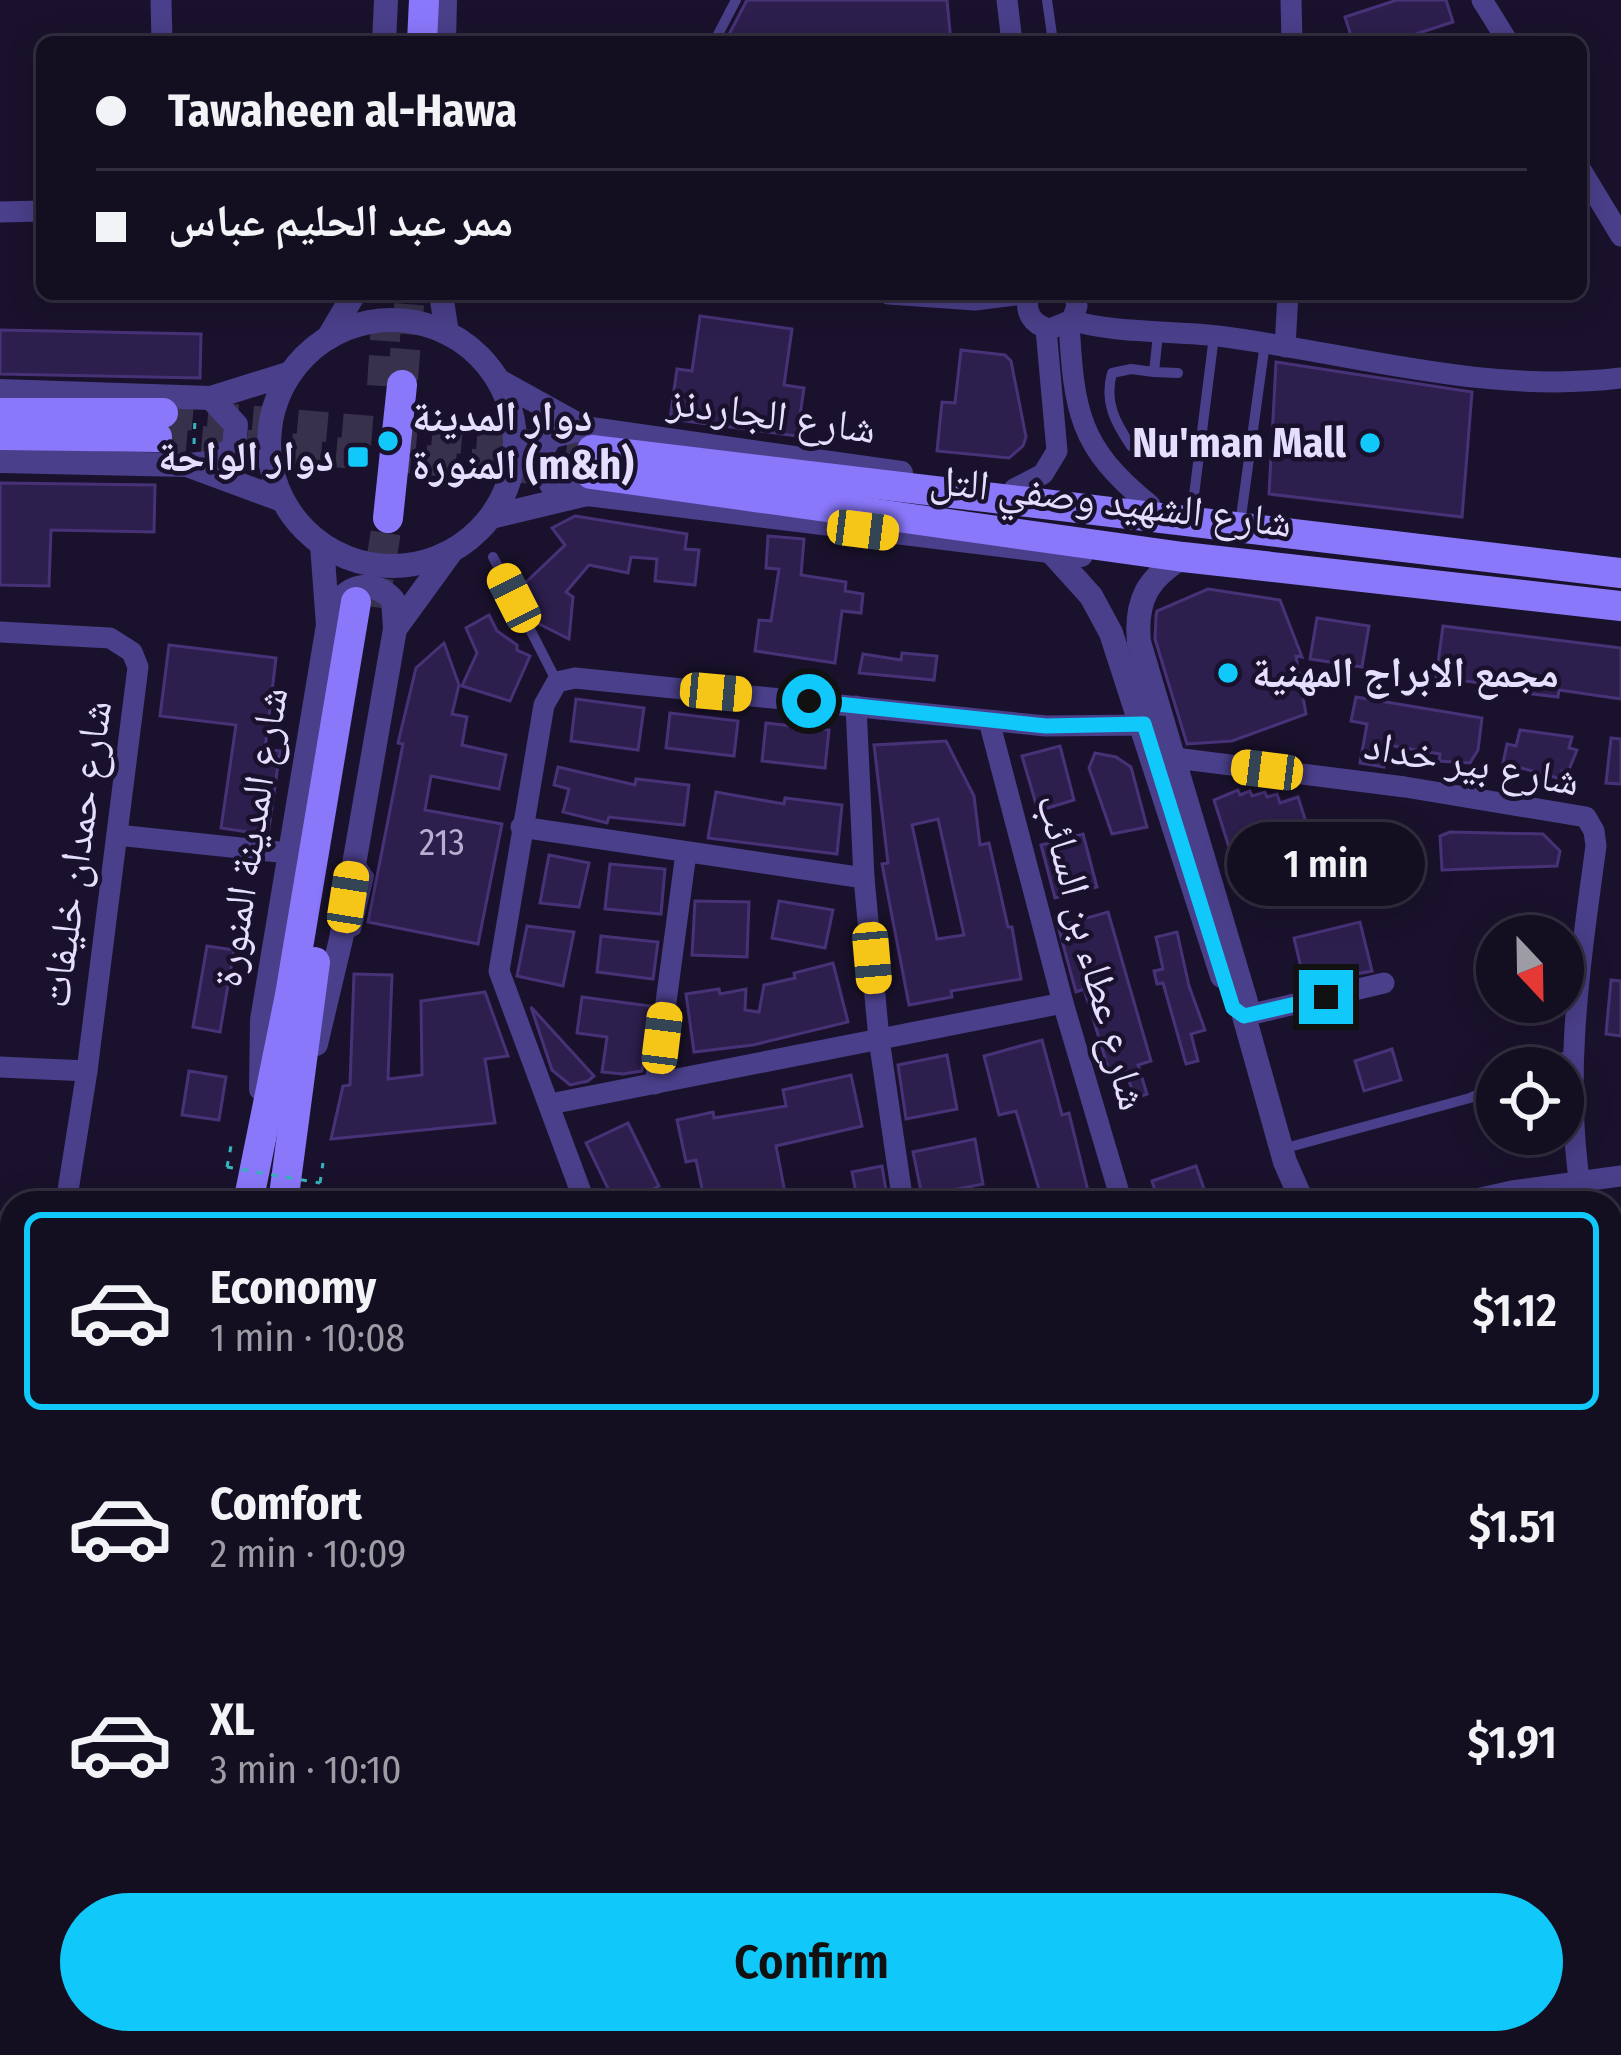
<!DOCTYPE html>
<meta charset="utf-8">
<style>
:root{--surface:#140e21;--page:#211c2e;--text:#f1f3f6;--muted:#9d9ca5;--line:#332e3f;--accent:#10c8f9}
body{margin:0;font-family:"Fira Sans Condensed","Noto Naskh Arabic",sans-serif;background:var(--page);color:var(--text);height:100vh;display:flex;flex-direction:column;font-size:45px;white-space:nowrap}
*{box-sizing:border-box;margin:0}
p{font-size:39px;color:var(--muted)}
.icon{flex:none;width:66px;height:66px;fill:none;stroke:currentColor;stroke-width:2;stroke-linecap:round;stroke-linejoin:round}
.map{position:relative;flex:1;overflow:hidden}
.details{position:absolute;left:0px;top:1191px;width:1623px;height:864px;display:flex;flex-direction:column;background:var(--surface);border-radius:36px 36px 0 0;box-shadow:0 6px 30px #0003,0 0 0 3px var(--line)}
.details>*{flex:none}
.top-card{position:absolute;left:36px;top:36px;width:1551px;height:264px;border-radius:18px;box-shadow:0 6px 30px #0003,0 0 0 3px var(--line);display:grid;align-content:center;height:264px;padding:0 60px;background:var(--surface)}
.needle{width:78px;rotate:158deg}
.controls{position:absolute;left:1476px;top:915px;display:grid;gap:24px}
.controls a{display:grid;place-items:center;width:108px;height:108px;border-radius:50%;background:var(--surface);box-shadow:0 6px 30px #0003,0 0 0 3px var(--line);font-size:60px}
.end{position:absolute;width:54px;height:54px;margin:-27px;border:15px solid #10c8f9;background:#111;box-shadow:0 0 0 6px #111}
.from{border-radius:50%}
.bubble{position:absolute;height:84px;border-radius:42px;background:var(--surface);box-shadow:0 6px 30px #0003,0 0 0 3px var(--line);font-size:39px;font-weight:600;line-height:84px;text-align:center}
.car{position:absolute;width:36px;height:72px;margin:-36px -18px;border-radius:15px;box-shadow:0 0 9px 3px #0007;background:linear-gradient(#f5c518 24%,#345 0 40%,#f5c518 0 76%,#345 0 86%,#f5c518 0)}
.top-card b{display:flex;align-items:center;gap:42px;height:114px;font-size:45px}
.top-card b+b{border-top:3px solid var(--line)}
.top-card i{width:30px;height:30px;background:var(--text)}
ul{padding:21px 0 0;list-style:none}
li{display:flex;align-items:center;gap:36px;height:198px;margin:0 24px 18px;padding:0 36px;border:6px solid transparent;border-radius:18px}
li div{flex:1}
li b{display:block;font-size:45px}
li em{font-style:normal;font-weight:600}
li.current{border-color:var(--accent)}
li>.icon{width:108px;height:108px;stroke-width:1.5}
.primary-button{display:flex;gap:24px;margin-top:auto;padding:24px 60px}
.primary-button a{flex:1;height:138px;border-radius:72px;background:var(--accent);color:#111;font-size:48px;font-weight:600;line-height:138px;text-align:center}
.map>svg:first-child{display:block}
.building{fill:#2d1f4d;stroke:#473278;stroke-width:3;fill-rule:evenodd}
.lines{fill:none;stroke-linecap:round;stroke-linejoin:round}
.secondary-tunnel{stroke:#38314c;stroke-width:30;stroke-dasharray:30 15;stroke-linecap:butt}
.path{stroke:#35b5bc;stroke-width:3;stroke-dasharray:6 9;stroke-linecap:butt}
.service{stroke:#4a3f8a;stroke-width:10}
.minor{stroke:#4a3f8a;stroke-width:21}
.tertiary{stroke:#4a3f8a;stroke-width:24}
.secondary{stroke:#8a78fb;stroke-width:30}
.path-bridge{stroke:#35b5bc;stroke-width:3;stroke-dasharray:6 9;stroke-linecap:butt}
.route{stroke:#10c8f9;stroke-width:15}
.poi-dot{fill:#10c8f9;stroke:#1a122c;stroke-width:4.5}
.labels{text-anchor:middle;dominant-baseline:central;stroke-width:9;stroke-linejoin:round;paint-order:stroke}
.number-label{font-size:36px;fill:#b7aed2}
.street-label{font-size:42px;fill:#e5defe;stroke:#1a122c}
.poi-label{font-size:42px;font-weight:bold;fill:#e5defe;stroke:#1a122c;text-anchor:start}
</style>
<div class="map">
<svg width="1621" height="2055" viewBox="0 0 1621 2055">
<rect width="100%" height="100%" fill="#1a122c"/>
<g class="building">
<polygon points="747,0 947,0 951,42 725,42"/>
<polygon points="1397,0 1446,0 1453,22 1391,42 1353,42 1345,17"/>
<polygon points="700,316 792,329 784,385 804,388 797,436 670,419 677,369 692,371"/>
<polygon points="0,330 201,334 200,378 0,374"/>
<polygon points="961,350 1005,355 1011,361 1026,437 1023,446 1009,458 937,451 942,402 955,403"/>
<polygon points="1276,362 1472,392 1462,517 1269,494"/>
<polygon points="0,483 155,485 154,532 51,530 49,586 0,585"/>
<polygon points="575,516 687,534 685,549 699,550 695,585 655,581 657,559 631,557 628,573 589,565 566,592 573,597 569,639 539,624 521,587 565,545 552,528"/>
<polygon points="768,536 804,539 801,575 846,582 845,591 863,594 861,613 842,611 835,663 755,651 759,620 771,621 779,569 766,568"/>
<polygon points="1208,589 1280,600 1302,657 1296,656 1306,714 1232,741 1187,744 1155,639 1156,616 1157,611"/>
<polygon points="489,615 497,631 517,645 517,650 530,656 510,701 462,686 477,653 466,628"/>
<polygon points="1317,618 1369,626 1362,667 1310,659"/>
<polygon points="1443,626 1621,648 1621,699 1559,690 1558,697 1523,693 1524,689 1436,677"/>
<polygon points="444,643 459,685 452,714 467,717 462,745 506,755 499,789 431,776 425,810 502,824 478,944 368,922 403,744 398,743 416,668"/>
<polygon points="169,645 276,658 265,749 280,751 268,835 221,828 236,725 160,716"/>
<polygon points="902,653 937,656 934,680 859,673 863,654 901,660"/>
<polygon points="1356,697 1482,718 1478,750 1470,763 1439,761 1440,754 1388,745 1384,767 1360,763 1367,724 1351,721"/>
<polygon points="576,699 644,708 638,750 571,741"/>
<polygon points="670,713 738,721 734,756 666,748"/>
<polygon points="766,723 829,730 825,768 762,761"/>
<polygon points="1520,730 1572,737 1569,748 1577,750 1568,772 1562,771 1561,779 1503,763 1507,744 1516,746"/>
<polygon points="1611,738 1621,739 1621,784 1606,783"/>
<path d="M946,741L974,796L980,845L989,843L1008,927H1012L1021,979L951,991L952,997L909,1005L882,864L888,863L874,745ZM938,819L964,935L937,939L912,825Z"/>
<polygon points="1060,746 1074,800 1038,811 1022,756"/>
<polygon points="1095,753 1116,757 1131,767 1147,827 1112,834 1089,768"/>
<polygon points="558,767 635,785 636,779 689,785 684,825 609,817 607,823 563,812 569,789 554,785"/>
<polygon points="1238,790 1240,795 1250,791 1252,796 1265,792 1267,797 1277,794 1280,803 1298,797 1313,844 1236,869 1214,800"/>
<polygon points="716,792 784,804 785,798 842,805 837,854 708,838"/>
<polygon points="1450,832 1543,834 1560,851 1557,866 1442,870 1440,836"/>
<polygon points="1083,834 1097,887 1055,898 1041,845"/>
<polygon points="549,855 589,863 579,907 540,903"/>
<polygon points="610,864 665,869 661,914 605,909"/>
<polygon points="695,901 749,902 747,957 692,955"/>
<polygon points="779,901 833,910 825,948 772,938"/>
<polygon points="1108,912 1151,1061 1138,1065 1147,1094 1135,1098 1124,1067 1109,1071 1084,989 1076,992 1058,926"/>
<polygon points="1360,922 1372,971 1305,984 1294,938"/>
<polygon points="527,926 574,932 563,986 517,976"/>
<polygon points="1177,932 1189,986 1205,1030 1191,1034 1198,1061 1186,1064 1163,983 1157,984 1154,971 1163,969 1156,937"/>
<polygon points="601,936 658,942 653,979 597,972"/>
<polygon points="207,946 234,950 220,1032 193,1027"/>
<polygon points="833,963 848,1022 753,1045 694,1052 686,994 719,989 720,994 746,989 745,1010 759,1012 764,985 795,978 794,973"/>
<polygon points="354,974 392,975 388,1079 422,1075 421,1001 485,992 508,1056 485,1059 495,1123 331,1139 343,1086 350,1085"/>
<polygon points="1611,980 1621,981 1621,1036 1606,1034"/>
<polygon points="582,997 650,1006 642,1071 623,1074 602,1072 607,1037 577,1033"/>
<polygon points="531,1007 594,1076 588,1081 570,1085 552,1070"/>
<polygon points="1042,1040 1062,1115 1069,1113 1091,1203 1043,1203 1016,1111 999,1115 984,1056"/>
<polygon points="1392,1049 1401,1080 1364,1091 1355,1061"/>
<polygon points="947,1055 957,1109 906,1119 898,1065"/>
<polygon points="189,1071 226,1077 219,1120 182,1115"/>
<polygon points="851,1075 862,1126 776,1146 787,1203 705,1203 696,1160 686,1162 677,1120 713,1112 714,1118 786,1106 783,1090"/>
<polygon points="628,1123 659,1186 624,1203 615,1203 586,1143"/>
<polygon points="975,1139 983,1184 922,1196 913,1152"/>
<polygon points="882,1166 888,1203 858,1203 852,1172"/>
<polygon points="1196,1166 1209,1203 1159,1203 1152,1181"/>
</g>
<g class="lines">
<g class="secondary-tunnel">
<polyline points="403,379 410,294"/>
<polyline points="382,386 388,294"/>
<polyline points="163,413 592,450"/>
<polyline points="157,437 591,474"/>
<polyline points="374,607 388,518"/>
</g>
<g class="path">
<polyline points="194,444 195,417"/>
<polyline points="227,1167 232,1141"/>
<polyline points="320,1183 323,1163"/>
</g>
<g class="service">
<polyline points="1047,0 1053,42"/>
<polyline points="714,42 736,0"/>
<polyline points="1154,372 1178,373"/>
<path d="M1131,446C1115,422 1104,402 1112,373L1131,369L1154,372L1158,334"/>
<polyline points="1191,519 1214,336"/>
<polyline points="1240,524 1265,343"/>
<polyline points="493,557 557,682"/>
<polyline points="344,937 356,930 369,876 358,860"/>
<polyline points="1525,1068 1538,1061 1572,1056"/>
<polyline points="1282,1149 1470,1098 1497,1085"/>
</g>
<g class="minor">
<polyline points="161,0 162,42"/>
<polyline points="1007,0 1012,42"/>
<polyline points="1291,0 1292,42"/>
<polyline points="1482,0 1508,42"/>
<polyline points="1581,170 1621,236"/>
<polyline points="0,212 42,211"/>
<polyline points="889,294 975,300 1024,294"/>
<path d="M1029,294C1024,312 1032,325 1050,329L1072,320L1077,306L1074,294"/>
<path d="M1072,320C1107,333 1177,331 1218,336C1351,353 1486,395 1621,378"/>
<path d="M1069,322C1074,411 1078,447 1150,505"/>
<polyline points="1285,347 1288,294"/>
<polyline points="1014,489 1043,474 1057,451 1046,329"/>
<polyline points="0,632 110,638 132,652 138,667 87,1071 66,1203"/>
<polyline points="856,706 864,878"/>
<polyline points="989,721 1063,1003 1122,1203"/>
<path d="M1175,758L1405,787L1586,817L1594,831L1596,846C1580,963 1561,1086 1583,1203"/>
<polyline points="521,827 864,878 879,1039 903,1203"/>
<polyline points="117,835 288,853"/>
<polyline points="1244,1016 1384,983"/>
<polyline points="0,1067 87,1071"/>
<polyline points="655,1084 686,853"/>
<polyline points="550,1104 1063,1003"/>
<polyline points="585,1203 499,971 544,705 557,682 575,678 1046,726 1144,725"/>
<polyline points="1459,1203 1512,1191 1621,1176"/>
<polyline points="1611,1314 1621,1343"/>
<polyline points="1611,1923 1621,1919"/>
<polyline points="0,1984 12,1983"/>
<polyline points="570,2043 570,2055"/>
<polyline points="873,2043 877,2055"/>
<path d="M1085,2043C1109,2055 1146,2052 1174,2043"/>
<polyline points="1348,2043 1351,2055"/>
<polyline points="1446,2043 1449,2055"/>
</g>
<g class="tertiary">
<polyline points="384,42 386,0"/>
<polyline points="444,42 445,0"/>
<polyline points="441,294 447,333"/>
<circle cx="392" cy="443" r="123"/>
<polyline points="328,338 354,294"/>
<polyline points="501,382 584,428 901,473"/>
<polyline points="0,391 211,398 291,373"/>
<polyline points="0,461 187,465 282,500"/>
<polyline points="189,465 209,463 234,448 236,425 211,398"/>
<polyline points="578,492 551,484 539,457 550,437 584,428"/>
<polyline points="491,517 587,494 1081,555"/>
<polyline points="1053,554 1091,596 1111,633 1222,976"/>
<path d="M1183,557C1148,578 1135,600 1139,642L1246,1002L1244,1016L1285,1162L1303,1203"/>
<path d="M336,606C349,583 376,580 393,600L395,629"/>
<polyline points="316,1044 341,939 395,629 451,552"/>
<polyline points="261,1089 262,1020 328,625 322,545"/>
<polyline points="0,1223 12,1223"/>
<polyline points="1603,2043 1611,2055"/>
</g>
<g class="secondary">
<polyline points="422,42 424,0"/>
<polyline points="0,413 163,413"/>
<polyline points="0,435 157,437"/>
<polyline points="592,450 1621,573"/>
<polyline points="591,474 1183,557 1621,606"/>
<polyline points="388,518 402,385"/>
<polyline points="248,1203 290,995 356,602"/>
<polyline points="283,1203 315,962"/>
<polyline points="247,2043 247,2055"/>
<polyline points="282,2043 283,2055"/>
</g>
<polyline class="path-bridge" points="227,1167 320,1183"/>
</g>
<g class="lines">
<polyline class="route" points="809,701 1046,726 1144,724 1233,1008 1244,1016 1326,997"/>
</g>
<g class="poi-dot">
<circle cx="388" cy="441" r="12"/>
<circle cx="1370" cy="443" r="12"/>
<rect x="346" y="445" width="24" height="24" rx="6"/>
<circle cx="1228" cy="673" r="12"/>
</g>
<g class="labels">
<g class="number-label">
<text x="442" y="843">213</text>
</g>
<g class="street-label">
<text transform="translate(772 415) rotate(8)">شارع الجاردنز</text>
<text transform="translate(1111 501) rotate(7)">شارع الشهيد وصفي التل</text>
<text transform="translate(1472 763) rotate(10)">شارع بير خداد</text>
<text transform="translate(250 837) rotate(-81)">شارع المدينة المنورة</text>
<text transform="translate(76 854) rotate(-82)">شارع حمدان خليفات</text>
<text transform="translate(1092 952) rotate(75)">شارع عطاء بن السائب</text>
</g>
<g class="poi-label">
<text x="412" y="417">دوار المدينة<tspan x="412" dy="48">المنورة (m&amp;h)</tspan></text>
<text x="1346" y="443" text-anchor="end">Nu'man Mall</text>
<text x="334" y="457" text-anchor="end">دوار الواحة</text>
<text x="1252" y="673">مجمع الابراج المهنية</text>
</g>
</g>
</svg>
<div class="controls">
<a><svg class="needle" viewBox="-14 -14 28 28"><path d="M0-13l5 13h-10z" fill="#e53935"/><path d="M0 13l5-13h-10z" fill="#9d9ca5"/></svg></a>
<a><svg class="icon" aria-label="locate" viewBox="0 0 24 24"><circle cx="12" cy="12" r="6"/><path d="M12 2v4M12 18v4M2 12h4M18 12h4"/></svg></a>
</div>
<i class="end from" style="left:809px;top:701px"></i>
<i class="end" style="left:1326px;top:997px"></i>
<div class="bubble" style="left:1227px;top:822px;width:198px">1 min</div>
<i class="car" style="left:863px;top:530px;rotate:97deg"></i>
<i class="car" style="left:514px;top:598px;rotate:333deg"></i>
<i class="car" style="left:716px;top:692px;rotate:95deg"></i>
<i class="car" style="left:1267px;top:770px;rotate:277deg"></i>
<i class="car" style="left:348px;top:897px;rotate:9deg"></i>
<i class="car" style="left:872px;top:958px;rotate:175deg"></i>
<i class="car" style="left:662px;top:1038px;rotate:7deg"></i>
<div class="top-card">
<b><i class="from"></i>Tawaheen al-Hawa</b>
<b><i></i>ممر عبد الحليم عباس</b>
</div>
<section class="details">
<ul>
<li class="current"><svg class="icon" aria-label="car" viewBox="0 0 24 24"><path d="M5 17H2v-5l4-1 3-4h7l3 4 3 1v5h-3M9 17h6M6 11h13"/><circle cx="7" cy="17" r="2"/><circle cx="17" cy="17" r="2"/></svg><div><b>Economy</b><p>1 min · 10:08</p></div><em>$1.12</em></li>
<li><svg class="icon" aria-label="car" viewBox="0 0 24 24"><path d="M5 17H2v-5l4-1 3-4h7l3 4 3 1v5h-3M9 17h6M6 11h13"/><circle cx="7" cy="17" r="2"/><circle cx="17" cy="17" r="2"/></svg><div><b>Comfort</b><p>2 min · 10:09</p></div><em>$1.51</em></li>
<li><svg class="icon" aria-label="car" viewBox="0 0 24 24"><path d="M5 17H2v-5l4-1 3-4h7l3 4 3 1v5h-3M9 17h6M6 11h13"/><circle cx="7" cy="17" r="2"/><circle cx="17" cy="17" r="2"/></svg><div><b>XL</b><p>3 min · 10:10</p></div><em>$1.91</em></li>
</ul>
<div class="primary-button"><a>Confirm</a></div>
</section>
</div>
